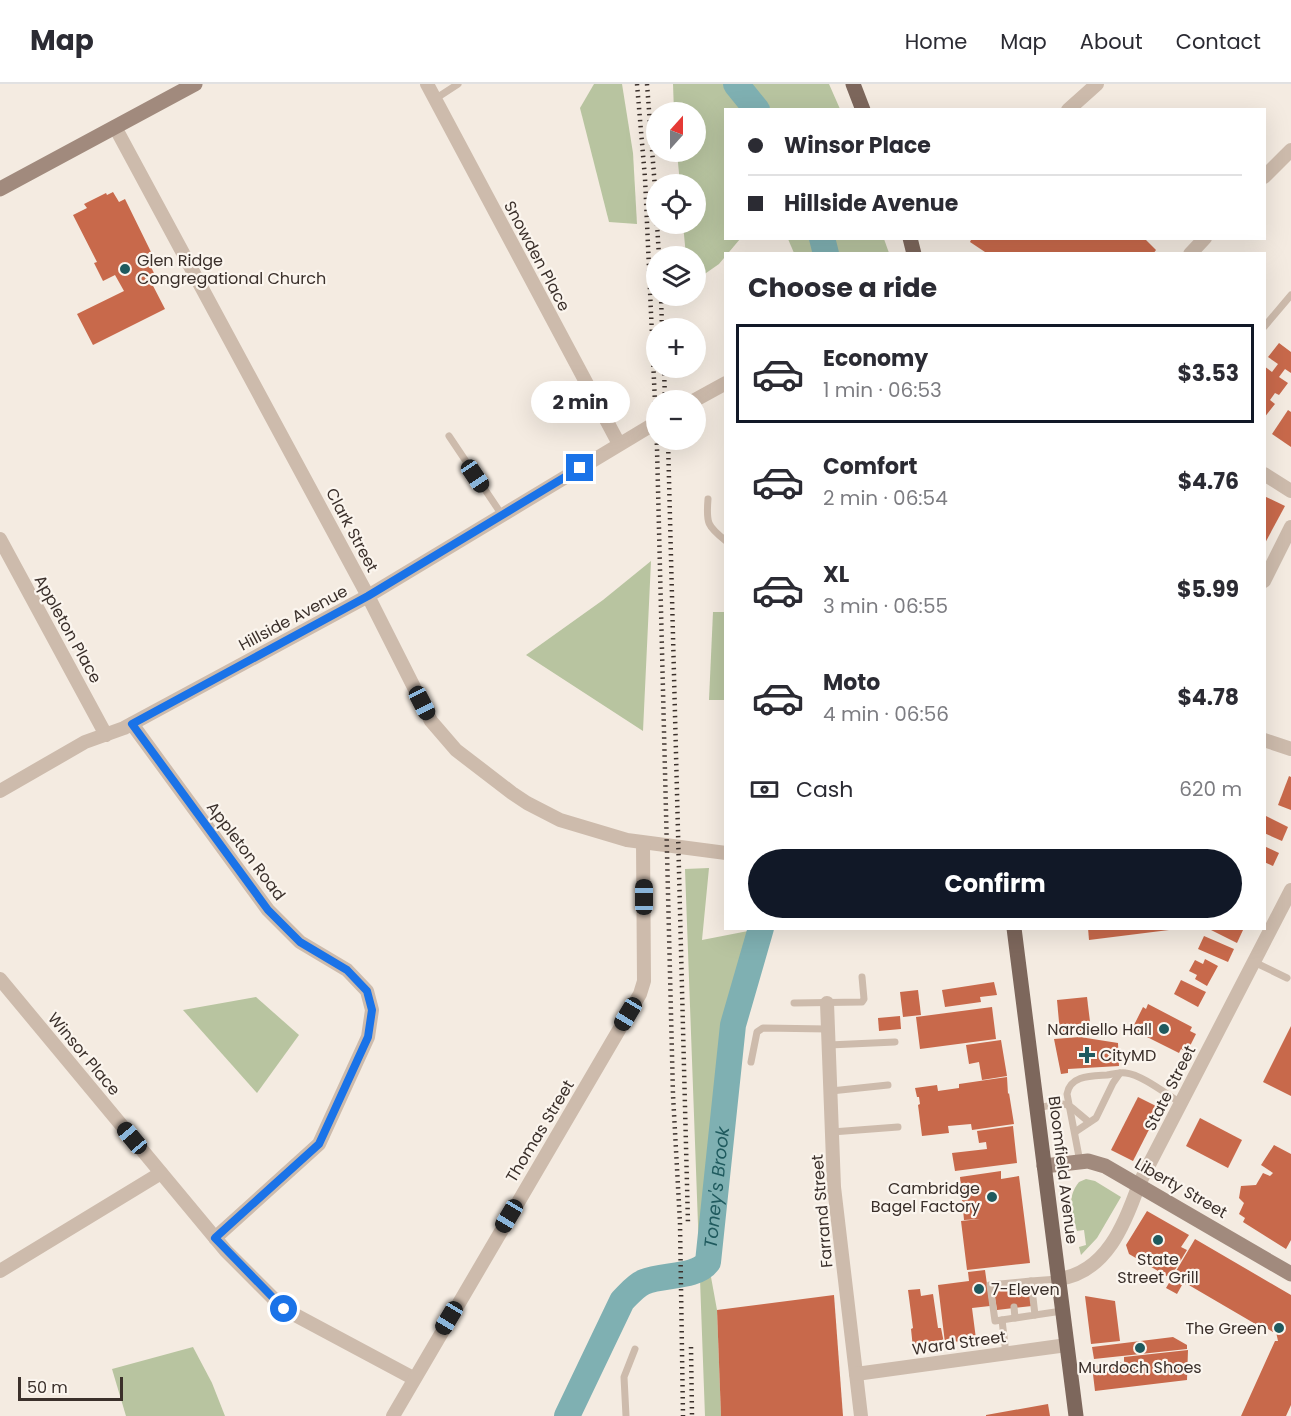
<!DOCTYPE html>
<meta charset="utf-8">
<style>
:root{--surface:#fff;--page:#f7f7f7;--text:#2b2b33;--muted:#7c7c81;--line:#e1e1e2;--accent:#111827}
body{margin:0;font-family:Poppins,sans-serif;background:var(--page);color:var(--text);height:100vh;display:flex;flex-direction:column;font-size:22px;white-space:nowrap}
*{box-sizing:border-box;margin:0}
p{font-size:20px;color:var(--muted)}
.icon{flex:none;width:33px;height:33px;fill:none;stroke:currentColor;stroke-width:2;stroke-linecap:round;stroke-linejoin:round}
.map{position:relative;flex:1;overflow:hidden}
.sheet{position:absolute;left:724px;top:168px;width:542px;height:678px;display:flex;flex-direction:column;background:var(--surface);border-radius:0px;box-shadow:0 6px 24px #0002}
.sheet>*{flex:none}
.top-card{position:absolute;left:724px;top:24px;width:542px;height:132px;border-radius:0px;box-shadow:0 6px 24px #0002;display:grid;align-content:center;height:132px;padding:0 24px;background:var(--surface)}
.needle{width:39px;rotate:21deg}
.tools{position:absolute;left:646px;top:18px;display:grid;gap:12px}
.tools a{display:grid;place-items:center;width:60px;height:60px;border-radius:50%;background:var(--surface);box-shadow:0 6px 24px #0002;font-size:30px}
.scale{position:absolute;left:18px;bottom:15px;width:105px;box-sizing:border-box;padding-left:6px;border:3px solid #3b302b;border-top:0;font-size:16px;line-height:21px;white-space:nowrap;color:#3b302b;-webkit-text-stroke:4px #fbf5ee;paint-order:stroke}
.end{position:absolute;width:27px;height:27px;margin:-14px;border:8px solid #1a73e8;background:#fff;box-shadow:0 0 0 3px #fff}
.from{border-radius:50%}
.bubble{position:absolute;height:42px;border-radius:21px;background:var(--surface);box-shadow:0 6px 24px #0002;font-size:20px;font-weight:700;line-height:42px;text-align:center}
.car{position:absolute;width:18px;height:36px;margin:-18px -9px;border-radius:8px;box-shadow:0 0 4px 2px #0007;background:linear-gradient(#222 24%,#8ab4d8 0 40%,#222 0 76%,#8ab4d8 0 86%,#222 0)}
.top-card b{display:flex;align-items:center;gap:21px;height:57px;font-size:22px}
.top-card b+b{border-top:2px solid var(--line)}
.top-card i{width:15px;height:15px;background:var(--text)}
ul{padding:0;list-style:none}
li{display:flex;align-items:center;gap:18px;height:99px;margin:0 12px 9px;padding:0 12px;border:3px solid transparent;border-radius:0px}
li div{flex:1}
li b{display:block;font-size:22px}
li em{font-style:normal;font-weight:700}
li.selected{border-color:var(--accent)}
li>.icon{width:54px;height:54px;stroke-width:1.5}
h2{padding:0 24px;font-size:27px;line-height:72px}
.pay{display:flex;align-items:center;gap:15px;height:66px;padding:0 24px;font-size:22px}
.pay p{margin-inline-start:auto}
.cta{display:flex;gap:12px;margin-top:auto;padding:12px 24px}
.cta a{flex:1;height:69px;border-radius:36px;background:var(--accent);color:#fff;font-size:24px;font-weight:700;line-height:69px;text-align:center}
header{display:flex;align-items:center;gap:36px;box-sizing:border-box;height:84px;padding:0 30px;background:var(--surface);border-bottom:2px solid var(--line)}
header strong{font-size:28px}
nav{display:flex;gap:33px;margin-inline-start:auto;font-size:21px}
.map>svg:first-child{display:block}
.green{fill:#b8c4a0}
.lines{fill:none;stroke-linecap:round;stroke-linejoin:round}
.river{stroke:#7fb0b2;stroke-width:26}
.building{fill:#c8694b}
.lane{stroke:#cdbbac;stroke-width:7}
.street{stroke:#cdbbac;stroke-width:14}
.secondary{stroke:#a18a7d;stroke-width:15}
.primary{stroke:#7d675c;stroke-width:15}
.rail{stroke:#3b302b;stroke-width:4.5;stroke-dasharray:1.5 4.5;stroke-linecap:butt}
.route{stroke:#1a73e8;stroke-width:8}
.poi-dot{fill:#1f5a5e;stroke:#fbf5ee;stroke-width:2}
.labels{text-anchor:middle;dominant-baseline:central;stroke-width:4.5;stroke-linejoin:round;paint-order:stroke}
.street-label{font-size:16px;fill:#3b302b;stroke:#fbf5ee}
.poi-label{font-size:16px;fill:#3b302b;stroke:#fbf5ee;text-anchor:start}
.water-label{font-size:18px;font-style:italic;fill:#1f5a5e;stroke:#fbf5ee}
</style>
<header>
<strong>Map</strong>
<nav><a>Home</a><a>Map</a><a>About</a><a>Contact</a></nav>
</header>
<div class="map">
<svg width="1291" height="1332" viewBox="0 0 1291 1332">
<rect width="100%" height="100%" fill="#f4ebe1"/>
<g class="green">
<polygon points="594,0 622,0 633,69 637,140 609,138 580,24"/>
<polygon points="673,0 829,0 840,25 726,26 726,154 740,155 719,180 696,196 696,172 686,172 683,140 696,140 696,100 680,100 677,68 696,68 696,28 674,28"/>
<polygon points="788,155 884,155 889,169 794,169"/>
<polygon points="651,477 643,647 526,571 603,516"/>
<polygon points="713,528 726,528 726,616 709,616"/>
<polygon points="709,784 702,856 748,847 763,853 738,933 711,1193 717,1226 721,1332 705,1332 685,785"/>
<polygon points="256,913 299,951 257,1009 183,926"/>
<path d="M1086,1095L1095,1097L1121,1113L1097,1154L1081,1171L1079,1163L1086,1161L1084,1146L1077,1147C1072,1129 1066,1114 1079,1098Z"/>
<polygon points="193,1263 212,1299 225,1332 126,1332 112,1285"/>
</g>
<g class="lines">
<g class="river">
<polyline points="736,0 757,26"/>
<polyline points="822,154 826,170"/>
<path id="s1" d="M567,1332L622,1217C629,1210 635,1202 644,1198C663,1190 696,1194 708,1178L733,941L761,844"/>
</g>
</g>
<g class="building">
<polygon points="113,108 119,118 125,115 151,168 145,171 155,191 149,194 165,225 93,261 77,230 124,207 115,191 103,197 94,179 97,178 73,131 87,124 84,120 106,109 107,111"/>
<polygon points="972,154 1144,154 1156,166 1153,170 988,170 970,158"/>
<polygon points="1279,259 1291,268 1291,289 1285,285 1279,293 1288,299 1279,311 1275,309 1270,316 1275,320 1264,334 1264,282 1272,288 1278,280 1268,273"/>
<polygon points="1288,326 1291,328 1291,363 1272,350"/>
<polygon points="1264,412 1285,422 1264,461"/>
<polygon points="1289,692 1291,693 1291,726 1278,721"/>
<polygon points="1264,731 1288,743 1282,757 1264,749"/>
<polygon points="1264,762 1279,769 1273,782 1264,778"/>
<polygon points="1088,844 1169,844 1169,846 1089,856"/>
<polygon points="1207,844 1239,844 1243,846 1237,859"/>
<polygon points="1204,852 1234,865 1228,878 1198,865"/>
<polygon points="1205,875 1218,882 1207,902 1195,895 1197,891 1189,887 1195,876 1203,880"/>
<polygon points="1181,896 1206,908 1198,923 1174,910"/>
<polygon points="994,898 997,911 980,913 981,918 945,923 942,906"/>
<polygon points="918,906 921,931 903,933 900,908"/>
<polygon points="1087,913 1091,946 1060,949 1057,916"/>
<polygon points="1148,920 1192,943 1190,947 1196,950 1187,968 1181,965 1179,969 1135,947 1137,943 1134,941 1143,923 1146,925"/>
<polygon points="992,923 996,955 920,965 916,933"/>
<polygon points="900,932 901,945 879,947 878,934"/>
<polygon points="1291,942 1291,1012 1263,998"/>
<polygon points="1080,953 1118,959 1119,982 1068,985 1068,989 1061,990 1054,955"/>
<polygon points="1001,956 1007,992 982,996 979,978 969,980 966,961"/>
<polygon points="1007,993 1008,1010 1009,1009 1014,1040 972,1046 971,1040 948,1042 949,1049 922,1052 918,1021 920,1020 919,1013 917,1013 915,1004 937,1001 938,1007 959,1004 959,1000"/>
<polygon points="1138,1013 1160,1024 1133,1077 1111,1066"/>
<polygon points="1200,1034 1242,1056 1228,1084 1186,1062"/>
<polygon points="1013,1042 1017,1079 955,1087 952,1069 987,1065 986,1058 979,1059 977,1047"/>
<polygon points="1274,1061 1291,1070 1291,1156 1286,1165 1243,1138 1245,1134 1239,1130 1244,1119 1239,1114 1241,1102 1256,1101 1263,1089 1270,1092 1273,1089 1261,1081"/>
<polygon points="1001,1087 1001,1095 1019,1092 1030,1179 967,1186 961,1137 980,1135 964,1136 960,1093"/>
<polygon points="1147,1127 1189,1151 1181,1163 1187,1166 1170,1194 1129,1170 1126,1161"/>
<polygon points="1195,1155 1291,1211 1291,1321 1286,1332 1241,1332 1275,1257 1278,1257 1276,1248 1273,1248 1265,1243 1264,1245 1187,1200 1182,1201 1177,1210 1166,1204"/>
<polygon points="985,1186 990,1222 972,1224 976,1255 945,1259 938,1201 969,1197 968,1188"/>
<polygon points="1029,1203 1032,1222 997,1226 994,1208"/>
<polygon points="920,1205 921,1212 933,1210 938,1244 941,1244 944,1259 913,1264 911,1245 913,1244 908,1206"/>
<polygon points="834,1211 843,1332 721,1332 717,1226"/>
<polygon points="1085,1212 1115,1217 1120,1257 1091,1260"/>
<polygon points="1173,1253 1187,1261 1187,1265 1094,1275 1092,1263"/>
<polygon points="1188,1266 1187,1296 1095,1307 1092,1282 1124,1278 1124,1273"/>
<polygon points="1048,1320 1050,1332 986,1332 986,1331"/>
</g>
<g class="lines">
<g class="lane">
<polyline points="435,15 458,0"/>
<polyline points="1264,243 1291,211"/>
<polyline points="449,352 502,431"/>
<path d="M708,415C706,439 707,442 726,457"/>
<polyline points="1254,878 1287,894"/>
<polyline points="794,919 862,918 864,915 862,893"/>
<polyline points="829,961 895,958"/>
<polyline points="751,978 757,948 763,944 828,945"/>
<polyline points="831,1007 888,1001"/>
<path d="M1037,1024C1071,1017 1063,1017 1089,1038"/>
<polyline points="832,1048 898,1043"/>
<polyline points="1075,1048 1096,1034 1113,999 1120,989"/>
<path d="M1080,1078L1067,1010C1070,991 1092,992 1107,991C1113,990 1120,988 1126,989C1142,991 1166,1010 1181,1019"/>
<polygon points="1031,1197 1035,1231 995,1237 990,1201"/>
<polyline points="1031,1197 1058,1195"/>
<polyline points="1014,1223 1015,1234"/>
<polyline points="1035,1231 1062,1227"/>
<polyline points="1002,1236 1006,1270"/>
<polyline points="626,1332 624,1293 635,1265"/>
</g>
<g class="street">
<polyline points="427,0 619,360"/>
<polyline points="1068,26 1097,0"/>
<polyline points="115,43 368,512 431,637 456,666 512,709 527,719 560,736 627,756 726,769"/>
<polyline points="1264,93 1291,66"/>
<polyline points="1190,170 1205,154"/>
<polyline points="695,316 726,299"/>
<polyline points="1264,390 1291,407"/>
<polyline points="0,455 106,651"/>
<polyline points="1264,497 1291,443"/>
<polyline points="132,640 268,826 300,858 347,886 367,907 372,926 368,953 319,1060 215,1154"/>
<polyline points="1264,656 1291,665"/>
<polyline points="0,707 85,658 124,644 368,512 657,338"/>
<polyline points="0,895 226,1167 284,1225 413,1294"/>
<polyline points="827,919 834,1103 861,1332"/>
<polyline points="0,1187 161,1089"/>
<path d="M1058,1195C1106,1189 1125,1140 1139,1100L1291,806"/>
<polyline points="856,1290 1067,1261"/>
<polyline points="393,1332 640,910 644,897 643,759"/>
</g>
<g class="secondary">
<polyline points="0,105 195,0"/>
<polyline points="1044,1082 1088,1077 1105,1082 1291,1190"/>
</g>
<g class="primary">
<polyline points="853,0 863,26"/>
<polyline points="910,154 914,170"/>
<polyline points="1014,844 1076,1332"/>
</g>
<g class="rail">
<polyline points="637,0 645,94 657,364 673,1011 680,1139 683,1332"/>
<polyline points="647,0 657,130"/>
<polyline points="657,140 659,172"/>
<polyline points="661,212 662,244"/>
<polyline points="664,284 665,316"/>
<polyline points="668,356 688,1140"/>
<polyline points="691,1263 692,1332"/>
</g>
</g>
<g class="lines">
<polyline class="route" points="284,1225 215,1154 319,1060 368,953 372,926 367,907 347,886 300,858 268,826 132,640 368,512 580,384"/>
</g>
<g class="poi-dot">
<circle cx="125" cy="185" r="6"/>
<circle cx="1164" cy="945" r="6"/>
<path d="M1084 962h6v6h6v6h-6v6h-6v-6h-6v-6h6z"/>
<circle cx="992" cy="1113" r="6"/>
<circle cx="1158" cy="1156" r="6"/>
<circle cx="979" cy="1205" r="6"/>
<circle cx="1279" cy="1244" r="6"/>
<circle cx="1140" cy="1264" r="6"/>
</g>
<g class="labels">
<g class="street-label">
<text transform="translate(537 172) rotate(62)">Snowden Place</text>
<text transform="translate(352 446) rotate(62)">Clark Street</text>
<text transform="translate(293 534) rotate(-28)">Hillside Avenue</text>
<text transform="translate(68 545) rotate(61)">Appleton Place</text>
<text transform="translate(246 767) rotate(53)">Appleton Road</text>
<text transform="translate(84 970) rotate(50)">Winsor Place</text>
<text transform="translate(1170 1004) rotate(-63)">State Street</text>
<text transform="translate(540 1047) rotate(-59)">Thomas Street</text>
<text transform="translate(1063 1086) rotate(83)">Bloomfield Avenue</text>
<text transform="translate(1181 1104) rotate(30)">Liberty Street</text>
<text transform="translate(822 1127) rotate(-95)">Farrand Street</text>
<text transform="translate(959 1259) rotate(-8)">Ward Street</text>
</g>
<g class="poi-label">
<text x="137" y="176">Glen Ridge<tspan x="137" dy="18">Congregational Church</tspan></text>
<text x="1152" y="945" text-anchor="end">Nardiello Hall</text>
<text x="1100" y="971">CityMD</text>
<text x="980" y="1104" text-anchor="end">Cambridge<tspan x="980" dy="18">Bagel Factory</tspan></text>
<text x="1158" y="1175" text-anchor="middle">State<tspan x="1158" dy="18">Street Grill</tspan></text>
<text x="991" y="1205">7-Eleven</text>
<text x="1267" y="1244" text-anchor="end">The Green</text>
<text x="1140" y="1283" text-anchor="middle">Murdoch Shoes</text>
</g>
<g class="water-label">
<text stroke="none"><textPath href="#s1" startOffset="300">Toney's Brook</textPath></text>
</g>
</g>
</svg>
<div class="tools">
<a><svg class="needle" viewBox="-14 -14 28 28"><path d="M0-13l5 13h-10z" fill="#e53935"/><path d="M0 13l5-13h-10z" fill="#7c7c81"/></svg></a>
<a><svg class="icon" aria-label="locate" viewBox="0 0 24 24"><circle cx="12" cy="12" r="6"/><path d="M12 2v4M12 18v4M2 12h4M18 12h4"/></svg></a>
<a><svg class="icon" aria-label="layers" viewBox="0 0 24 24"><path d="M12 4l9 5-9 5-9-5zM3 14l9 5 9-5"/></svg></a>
<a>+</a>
<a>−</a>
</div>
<div class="scale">50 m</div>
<i class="end from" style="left:284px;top:1225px"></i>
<i class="end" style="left:580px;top:384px"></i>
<div class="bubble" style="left:531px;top:297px;width:99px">2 min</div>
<i class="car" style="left:475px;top:392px;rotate:146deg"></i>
<i class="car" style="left:422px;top:619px;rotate:153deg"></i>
<i class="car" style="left:644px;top:813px;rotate:0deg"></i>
<i class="car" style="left:628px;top:930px;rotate:211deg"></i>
<i class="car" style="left:132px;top:1054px;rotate:320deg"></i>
<i class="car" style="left:509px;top:1132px;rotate:211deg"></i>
<i class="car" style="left:449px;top:1234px;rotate:211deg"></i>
<div class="top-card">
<b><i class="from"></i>Winsor Place</b>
<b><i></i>Hillside Avenue</b>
</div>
<section class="sheet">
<h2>Choose a ride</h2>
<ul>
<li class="selected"><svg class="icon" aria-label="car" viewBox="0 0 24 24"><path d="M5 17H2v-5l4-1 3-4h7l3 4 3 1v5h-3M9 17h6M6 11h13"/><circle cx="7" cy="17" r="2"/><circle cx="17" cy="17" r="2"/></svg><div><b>Economy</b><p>1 min · 06:53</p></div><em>$3.53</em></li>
<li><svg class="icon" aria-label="car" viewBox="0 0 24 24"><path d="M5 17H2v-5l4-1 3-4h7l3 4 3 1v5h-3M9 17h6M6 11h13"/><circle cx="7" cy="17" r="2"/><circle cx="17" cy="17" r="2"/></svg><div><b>Comfort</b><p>2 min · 06:54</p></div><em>$4.76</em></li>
<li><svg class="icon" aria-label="car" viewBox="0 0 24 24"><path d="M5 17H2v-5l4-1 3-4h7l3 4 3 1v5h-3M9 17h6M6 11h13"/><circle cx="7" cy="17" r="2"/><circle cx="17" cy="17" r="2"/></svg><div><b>XL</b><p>3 min · 06:55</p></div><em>$5.99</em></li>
<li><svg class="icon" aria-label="car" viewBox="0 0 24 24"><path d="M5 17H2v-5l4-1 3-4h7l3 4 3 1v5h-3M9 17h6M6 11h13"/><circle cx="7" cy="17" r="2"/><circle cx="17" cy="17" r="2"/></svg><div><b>Moto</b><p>4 min · 06:56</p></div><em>$4.78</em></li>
</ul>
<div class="pay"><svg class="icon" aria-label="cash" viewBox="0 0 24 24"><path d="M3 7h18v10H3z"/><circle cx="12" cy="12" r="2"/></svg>Cash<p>620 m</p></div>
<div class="cta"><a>Confirm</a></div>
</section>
</div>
